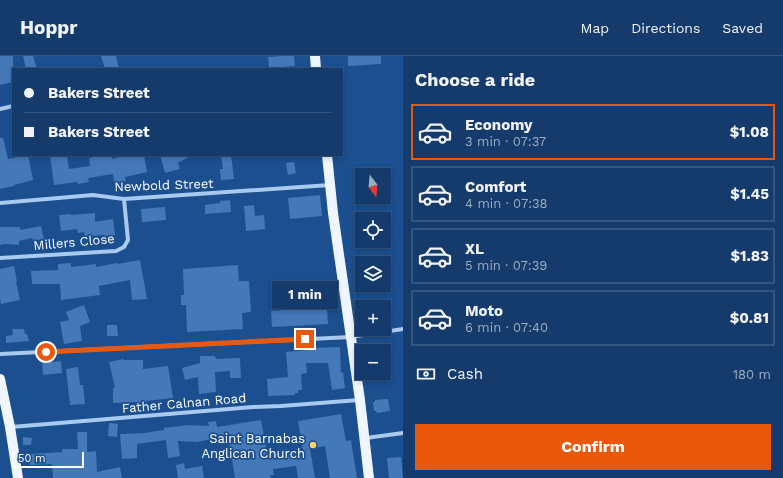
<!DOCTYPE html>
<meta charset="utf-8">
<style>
:root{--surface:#143b6b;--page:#1d4271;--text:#f1f3f6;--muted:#9dadc1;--line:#33557e;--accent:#ea580c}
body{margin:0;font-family:"Work Sans",sans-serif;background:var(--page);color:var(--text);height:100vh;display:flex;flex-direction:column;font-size:15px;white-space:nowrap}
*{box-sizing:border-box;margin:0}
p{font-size:13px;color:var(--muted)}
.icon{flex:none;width:22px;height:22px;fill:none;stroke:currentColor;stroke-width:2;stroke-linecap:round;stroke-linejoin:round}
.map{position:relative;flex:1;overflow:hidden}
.side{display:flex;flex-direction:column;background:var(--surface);width:380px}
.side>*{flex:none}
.top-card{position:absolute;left:12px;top:12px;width:331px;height:88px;border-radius:0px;box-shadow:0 2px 6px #0003,0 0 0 1px var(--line);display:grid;align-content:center;height:88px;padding:0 12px;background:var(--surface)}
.needle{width:26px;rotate:164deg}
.controls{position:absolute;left:355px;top:112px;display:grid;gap:8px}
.controls a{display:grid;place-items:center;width:36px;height:36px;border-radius:0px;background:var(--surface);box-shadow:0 2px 6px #0003,0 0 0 1px var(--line);font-size:20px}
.scale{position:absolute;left:12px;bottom:10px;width:72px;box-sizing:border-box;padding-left:4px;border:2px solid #fff;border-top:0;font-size:11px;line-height:14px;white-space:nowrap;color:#fff;-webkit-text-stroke:3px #1b4f8f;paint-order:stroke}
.end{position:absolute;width:18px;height:18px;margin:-9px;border:5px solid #ea580c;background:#fff;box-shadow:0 0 0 2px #fff}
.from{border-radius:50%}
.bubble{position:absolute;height:28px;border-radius:0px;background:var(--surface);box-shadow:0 2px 6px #0003,0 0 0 1px var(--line);font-size:13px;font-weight:700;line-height:28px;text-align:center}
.top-card b{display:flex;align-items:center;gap:14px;height:38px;font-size:15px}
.top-card b+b{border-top:1px solid var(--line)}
.top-card i{width:10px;height:10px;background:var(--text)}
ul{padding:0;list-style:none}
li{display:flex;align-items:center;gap:12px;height:56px;margin:0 8px 6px;padding:0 4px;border:2px solid var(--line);border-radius:0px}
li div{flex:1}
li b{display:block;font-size:15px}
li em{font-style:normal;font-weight:700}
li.active{border-color:var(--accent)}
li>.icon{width:36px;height:36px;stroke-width:1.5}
h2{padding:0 12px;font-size:18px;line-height:48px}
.pay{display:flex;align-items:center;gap:10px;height:44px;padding:0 12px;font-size:15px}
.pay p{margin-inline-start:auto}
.action{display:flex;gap:8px;margin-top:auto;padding:8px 12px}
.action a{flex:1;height:46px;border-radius:0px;background:var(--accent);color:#fff;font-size:16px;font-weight:700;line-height:46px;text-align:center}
header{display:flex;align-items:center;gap:24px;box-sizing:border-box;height:56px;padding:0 20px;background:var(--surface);border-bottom:1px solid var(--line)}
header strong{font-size:19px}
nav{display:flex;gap:22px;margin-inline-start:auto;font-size:14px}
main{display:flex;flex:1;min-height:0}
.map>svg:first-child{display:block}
.building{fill:#4478b7}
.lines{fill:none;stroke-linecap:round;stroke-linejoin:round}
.street{stroke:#a9c9ee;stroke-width:4}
.primary{stroke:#f0f6ff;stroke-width:10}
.route{stroke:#ea580c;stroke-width:5}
.poi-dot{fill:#ffd166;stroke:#1b4f8f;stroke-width:1.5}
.labels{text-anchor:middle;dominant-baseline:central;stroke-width:3.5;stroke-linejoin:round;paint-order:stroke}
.street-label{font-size:13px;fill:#fff;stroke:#1b4f8f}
.poi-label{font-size:13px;fill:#fff;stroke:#1b4f8f;text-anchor:end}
</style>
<header>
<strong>Hoppr</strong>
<nav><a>Map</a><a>Directions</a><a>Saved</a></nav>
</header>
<main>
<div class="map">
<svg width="403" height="422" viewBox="0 0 403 422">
<rect width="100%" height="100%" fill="#1b4f8f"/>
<g class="building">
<polygon points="0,0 13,0 13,26 0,29"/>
<polygon points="23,0 33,0 37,13 26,13"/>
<polygon points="101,0 116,0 119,13 105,13"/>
<polygon points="282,0 294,0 295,10 269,12 268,1"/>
<polygon points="348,0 381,0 381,8 348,10"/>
<polygon points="0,82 3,82 8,103 28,99 33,124 14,129 14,130 0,133"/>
<polygon points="50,99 67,99 69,113 90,110 89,102 92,102 92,99 111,99 112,103 126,99 144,99 147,116 125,121 126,125 114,127 113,118 88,122 89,126 78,128 77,126 54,129"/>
<polygon points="160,99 192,99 178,107 180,113 165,117"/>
<polygon points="221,99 231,99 234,123 221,124 220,113 223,113"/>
<polygon points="294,106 296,117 288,119 286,107"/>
<polygon points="320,139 322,160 290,163 288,142"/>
<polygon points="230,144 231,156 205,158 205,149 220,147 220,145"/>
<polygon points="254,149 255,160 264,159 265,173 246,175 244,150"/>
<polygon points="165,151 166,164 142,166 141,153"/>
<polygon points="95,157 95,166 113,163 115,179 104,180 104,179 85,180 84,176 78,177 77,173 61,175 59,159 71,158 71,159"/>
<polygon points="41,170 44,183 33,185 32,182 19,185 19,189 5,188 0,189 0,171 20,171 20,174"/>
<polygon points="140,204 147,243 132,244 130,224 99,230 100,239 61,244 60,228 32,228 31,215 58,214 58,208 71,207 71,211 96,208 96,211 117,207 117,208"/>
<polygon points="238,209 239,225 249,225 251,256 242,257 243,273 187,276 186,249 181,249 181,239 184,239 183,213"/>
<polygon points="14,210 17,226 16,226 20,244 1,248 0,242 0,213"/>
<polygon points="84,249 90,266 80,270 82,285 64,288 60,266 69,264 66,256"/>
<polygon points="327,251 328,268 272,271 271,255"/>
<polygon points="107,269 117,269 118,280 107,280"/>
<polygon points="12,273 24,273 25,278 27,278 29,285 6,287 6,280 13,279"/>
<polygon points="340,291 341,317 343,316 345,332 332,334 328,307 306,307 307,317 301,318 302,334 298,334 298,337 295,337 295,339 268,340 267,323 288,321 286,296 309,294 309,292"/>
<polygon points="200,300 215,300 216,303 240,302 241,322 230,322 230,315 215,316 216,336 199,338 198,321 185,324 182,312 200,307"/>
<polygon points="124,303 124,304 143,304 143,313 168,310 173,342 146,345 146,346 136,347 136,346 113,347 113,332 115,332 109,306"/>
<polygon points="61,305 62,317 43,319 42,307"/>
<polygon points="78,311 80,329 83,329 85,348 70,349 66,313"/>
<polygon points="388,343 390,355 377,357 376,355 374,355 373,346 375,346 375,344"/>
<polygon points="341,358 346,385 351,384 357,422 330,422 325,390 303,394 298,365"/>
<polygon points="261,364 267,396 288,393 288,396 310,393 315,422 298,422 296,410 273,413 274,419 270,419 271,422 235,422 228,380 197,386 178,385 180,400 168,402 166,384 137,388 137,402 122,403 120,378 144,377 164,374 164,372 188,369 209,370 208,366 216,365 217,371"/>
<polygon points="109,367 118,368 117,381 108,380"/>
<polygon points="77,376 87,376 87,396 96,395 97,416 120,411 122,422 53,422 52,408 30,409 30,398 62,396 62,393 78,393"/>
<polygon points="23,381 32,382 31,389 23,389"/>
<polygon points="401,401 403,422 389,422 387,402"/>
<polygon points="184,407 185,413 202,410 204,422 178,422 176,409"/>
</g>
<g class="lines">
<g class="street">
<polyline points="0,53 13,50"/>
<polyline points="0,147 93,139 124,143 330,129"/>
<polyline points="0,202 116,195 124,191 128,184 124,143"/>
<polyline points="0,298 351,281 403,273"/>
<polyline points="11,371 253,351 281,350 359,344"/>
<polyline points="366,382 403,377"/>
</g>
<g class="primary">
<polyline points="315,0 316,13"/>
<polyline points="327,99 333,157 360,344 369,422"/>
<polyline points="0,323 10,371 18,422"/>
</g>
</g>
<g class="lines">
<polyline class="route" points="46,296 305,283"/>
</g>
<circle class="poi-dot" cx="313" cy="389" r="4"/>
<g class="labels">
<g class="street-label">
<text transform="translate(164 129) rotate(-2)">Newbold Street</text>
<text transform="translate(74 186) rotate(-5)">Millers Close</text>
<text transform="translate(184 347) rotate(-5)">Father Calnan Road</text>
</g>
<g class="poi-label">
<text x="305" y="382">Saint Barnabas<tspan x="305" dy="15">Anglican Church</tspan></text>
</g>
</g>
</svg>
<div class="controls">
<a><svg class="needle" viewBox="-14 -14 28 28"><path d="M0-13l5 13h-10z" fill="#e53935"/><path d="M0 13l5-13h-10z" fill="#9dadc1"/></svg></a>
<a><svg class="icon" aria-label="locate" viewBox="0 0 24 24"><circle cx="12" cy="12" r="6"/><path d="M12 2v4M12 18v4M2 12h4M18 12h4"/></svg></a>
<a><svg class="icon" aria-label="layers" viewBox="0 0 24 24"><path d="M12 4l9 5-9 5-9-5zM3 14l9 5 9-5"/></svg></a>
<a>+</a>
<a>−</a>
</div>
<div class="scale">50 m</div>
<i class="end from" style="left:46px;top:296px"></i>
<i class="end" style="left:305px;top:283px"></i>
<div class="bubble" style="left:272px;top:225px;width:66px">1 min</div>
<div class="top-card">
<b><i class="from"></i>Bakers Street</b>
<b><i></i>Bakers Street</b>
</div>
</div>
<section class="side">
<h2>Choose a ride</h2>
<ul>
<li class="active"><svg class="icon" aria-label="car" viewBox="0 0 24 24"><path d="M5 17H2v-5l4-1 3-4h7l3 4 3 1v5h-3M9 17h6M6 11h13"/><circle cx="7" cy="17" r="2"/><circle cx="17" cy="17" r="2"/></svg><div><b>Economy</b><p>3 min · 07:37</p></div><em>$1.08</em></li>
<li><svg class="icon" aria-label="car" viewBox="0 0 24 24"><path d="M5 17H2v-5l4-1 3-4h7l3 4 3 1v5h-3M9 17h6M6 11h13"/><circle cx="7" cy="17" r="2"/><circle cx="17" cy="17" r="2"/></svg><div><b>Comfort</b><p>4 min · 07:38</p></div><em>$1.45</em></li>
<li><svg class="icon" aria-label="car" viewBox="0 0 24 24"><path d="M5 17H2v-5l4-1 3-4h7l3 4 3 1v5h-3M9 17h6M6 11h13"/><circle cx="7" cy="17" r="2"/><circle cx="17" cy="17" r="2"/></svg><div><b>XL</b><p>5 min · 07:39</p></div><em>$1.83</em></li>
<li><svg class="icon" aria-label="car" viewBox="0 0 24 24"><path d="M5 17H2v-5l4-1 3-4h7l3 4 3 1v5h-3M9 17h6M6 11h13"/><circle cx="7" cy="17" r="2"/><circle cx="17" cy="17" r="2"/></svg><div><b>Moto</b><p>6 min · 07:40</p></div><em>$0.81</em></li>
</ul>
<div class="pay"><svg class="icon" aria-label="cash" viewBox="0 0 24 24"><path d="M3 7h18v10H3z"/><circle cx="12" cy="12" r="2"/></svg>Cash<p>180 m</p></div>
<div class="action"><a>Confirm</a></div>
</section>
</main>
